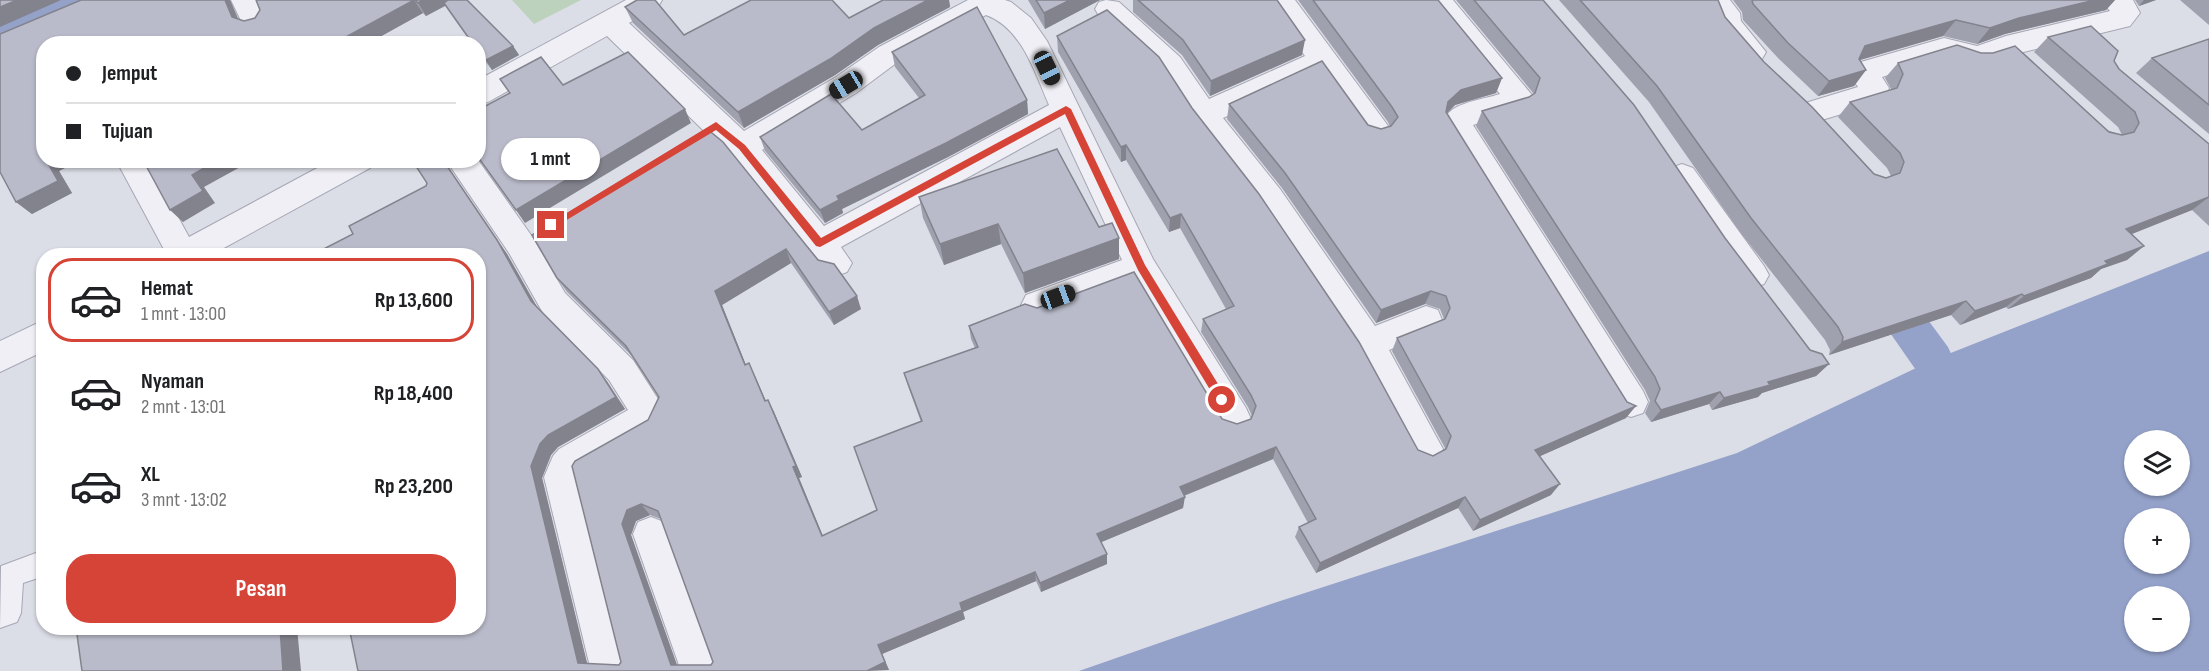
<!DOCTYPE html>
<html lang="id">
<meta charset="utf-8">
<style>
:root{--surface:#fff;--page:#f6f6f6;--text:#202124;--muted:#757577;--line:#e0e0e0;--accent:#d64337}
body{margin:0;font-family:"Sofia Sans Condensed",sans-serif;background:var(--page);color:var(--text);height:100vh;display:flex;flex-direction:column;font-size:22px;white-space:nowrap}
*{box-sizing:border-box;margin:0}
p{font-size:20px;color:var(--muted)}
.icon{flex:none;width:33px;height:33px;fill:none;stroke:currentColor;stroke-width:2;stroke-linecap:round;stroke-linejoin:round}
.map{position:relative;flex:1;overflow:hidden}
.panel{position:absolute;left:36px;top:248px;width:450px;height:387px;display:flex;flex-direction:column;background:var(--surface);border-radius:24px;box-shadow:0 2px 4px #0004}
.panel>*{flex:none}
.banner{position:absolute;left:36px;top:36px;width:450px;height:132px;border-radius:24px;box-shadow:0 2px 4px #0004;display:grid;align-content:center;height:132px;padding:0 30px;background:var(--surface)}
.fabs{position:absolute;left:2124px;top:430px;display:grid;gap:12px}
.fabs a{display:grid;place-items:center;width:66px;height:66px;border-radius:50%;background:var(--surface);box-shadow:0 2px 4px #0004;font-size:30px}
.end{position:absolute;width:27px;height:27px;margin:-14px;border:8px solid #d64337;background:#fff;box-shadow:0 0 0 3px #fff}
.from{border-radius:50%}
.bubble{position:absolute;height:42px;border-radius:21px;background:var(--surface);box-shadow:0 2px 4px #0004;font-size:20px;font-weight:700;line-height:42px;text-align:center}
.car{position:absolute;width:18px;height:36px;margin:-18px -9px;border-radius:8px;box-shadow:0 0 4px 2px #0007;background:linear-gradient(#222 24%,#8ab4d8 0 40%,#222 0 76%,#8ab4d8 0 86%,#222 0)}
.banner b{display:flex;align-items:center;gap:21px;height:57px;font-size:22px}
.banner b+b{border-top:2px solid var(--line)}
.banner i{width:15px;height:15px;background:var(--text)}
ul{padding:10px 0 0;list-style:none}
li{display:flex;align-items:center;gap:18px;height:84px;margin:0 12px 9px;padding:0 18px;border:3px solid transparent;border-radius:24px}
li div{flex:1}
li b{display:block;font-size:22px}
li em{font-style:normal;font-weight:700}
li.on{border-color:var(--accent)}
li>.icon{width:54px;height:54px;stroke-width:1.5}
.action{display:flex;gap:12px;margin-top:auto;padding:12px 30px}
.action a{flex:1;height:69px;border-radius:24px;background:var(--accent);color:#fff;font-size:24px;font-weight:700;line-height:69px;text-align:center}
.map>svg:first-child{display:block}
.green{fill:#bdd2bc}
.water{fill:#94a2ca;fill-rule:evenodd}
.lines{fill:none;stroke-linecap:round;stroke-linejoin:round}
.canal{fill:#94a2ca;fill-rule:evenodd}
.service-casing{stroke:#a5a7b4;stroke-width:2}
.minor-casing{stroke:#a5a7b4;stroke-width:2}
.service{fill:#efeff5;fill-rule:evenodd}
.minor{fill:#efeff5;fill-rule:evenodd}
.wall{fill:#9fa1ae;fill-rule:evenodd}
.shaded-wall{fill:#82838d}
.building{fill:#b9bbca;stroke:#82838d;stroke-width:1.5;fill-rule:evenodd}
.route{fill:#d64337}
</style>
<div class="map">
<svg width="2209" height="671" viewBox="0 0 2209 671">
<rect width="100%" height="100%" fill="#dcdee7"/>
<polygon class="green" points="512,0 581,0 534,24"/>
<path class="water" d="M2209,251V671H1079L1271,604L1737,453L1933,360ZM2134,441H2180V486H2134ZM2134,519H2180V564H2134ZM2134,597H2180V642H2134Z"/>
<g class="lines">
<g class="canal">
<polygon points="34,0 84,0 78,9 0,43 0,15"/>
<polygon points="1877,265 1891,270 1948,347 1954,360 1948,373 1933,378 1918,373 1863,294 1857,282 1863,270"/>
</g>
<g class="service-casing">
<polygon id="service" points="44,550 44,576 23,583 21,613 17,622 0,628 1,566"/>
</g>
<g class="minor-casing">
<g id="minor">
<polygon points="231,0 259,0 269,22 265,29 255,32 245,29"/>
<path d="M626,0H662L658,7L629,23L744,131L836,77L879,47L968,0H1005L1011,2L1031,18L1047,41L1153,259L1246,408L1251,419L1246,430L1234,434L1222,430L1134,283L1037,319L1026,315L1021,305L1026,295L1122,260L1060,127L841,247L852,263L847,272L836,276L825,272L731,155L706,133L607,36L488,102L478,105V80ZM986,15C1022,28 1035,73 1049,105L824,226L762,150L856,93L899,61Z"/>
<polygon points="1106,0 1119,2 1180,57 1209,99 1305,56 1266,0 1295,0 1386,123 1391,131 1386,139 1376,142 1366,139 1319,74 1223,118 1280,189 1375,326 1426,306 1438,310 1442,320 1438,330 1389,350 1443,449 1438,460 1426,465 1414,460 1356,354 1258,207 1193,122 1160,71 1099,16 1095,9 1099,2"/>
<path d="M1423,0H1453L1532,95L1526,107L1521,110L1473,125L1643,391L1648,402L1643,413L1631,417L1619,413L1443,126C1443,103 1482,100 1500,94Z"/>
<polygon points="1699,0 1730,0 1740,13 1741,21 1766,52 1762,59 1752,62 1742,59 1717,31 1712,16"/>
<polygon points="2101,0 2133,0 2140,13 2130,26 2011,55 1979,66 1968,66 1944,58 1882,77 1889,88 1884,101 1812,123 1802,120 1797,112 1802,104 1858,87 1850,75 1854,64 1944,38 1977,46 2006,36 2110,11"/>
<polygon points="116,160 147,160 189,237 332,160 374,160 370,168 211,255 167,255"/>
<polygon points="446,160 478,160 531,235 565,293 633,360 665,410 655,430 583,471 580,477 629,671 591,671 544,477 553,456 559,449 628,410 609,380 543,313 509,253"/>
<polygon points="1682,164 1693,168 1764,266 1769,275 1764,284 1753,288 1742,284 1671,184 1667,176 1671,168"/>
<polygon points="44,320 44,351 0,372 0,341"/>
<polygon points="651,517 664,522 719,671 681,671 633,534 638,522"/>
</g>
</g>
<use href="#service" class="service"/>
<use href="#minor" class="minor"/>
</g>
<g class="wall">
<polygon points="81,0 230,0 238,19 244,21 255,18 260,10 256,0 467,0 513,46 519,55 492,70 478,52 478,44 472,44 445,6 426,16 423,13 367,44 44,44 44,160 80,160 59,171 72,193 32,214 16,202 0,172 0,34"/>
<polygon points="883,0 949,0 950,7 878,45 835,75 744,128 633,23 625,7 684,35 849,18"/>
<polygon points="1028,0 1100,0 1045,29"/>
<polygon points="1133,0 1277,0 1302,55 1210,96 1182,55 1133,12"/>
<path d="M1298,0H1438L1502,78L1496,93L1455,105L1447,113L1626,418L1540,456L1551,495L1473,531L1458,508L1316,573L1295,537L1299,527L1308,523L1273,459L1184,496L1183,508L1101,542L1107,564L1041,592L1036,581L963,612L965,619L882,654L889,670L358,671L478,627L353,234L426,186L427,183L412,160H443L507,254L537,307L607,381L625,409L558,447L551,455L542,478L587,664L619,665L621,662L572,466L648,420L659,397L634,358L567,292L557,278L707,129L861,309L834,325L791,263L722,305L746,365L755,376L766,401L768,400L774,412L802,477L799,478L823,536L877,510L921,422L908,386L904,373L975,348L971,339L969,326L1237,424L1251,419L1252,416L1248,407L1201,332L1203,319L1226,309L1180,228L1169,232L1126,160L1121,162L1058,52L1057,36L1418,450L1433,456L1444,451L1445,448L1392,351L1397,338L1444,319L1440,309L1425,304L1376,323L1282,188L1227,119L1229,104L1368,125L1381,129L1390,127L1388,122ZM650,515L661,519L713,662L711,665H677L631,535L636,521Z"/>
<polygon points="1456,0 1543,0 1810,350 1829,364 1816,376 1762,393 1758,397 1712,410 1709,404 1651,422 1645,413 1650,401 1645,390 1476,126 1482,111 1529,97 1534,94"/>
<polygon points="1559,0 1718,0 1725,17 1764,62 1874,174 1886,178 1891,176 1887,168 1838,117 1850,102 1891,90 1891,89 1885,78 1898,63 2122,135 2118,127 2034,52 2048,37 2114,61 2119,69 2209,144 2209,226 2192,210 2132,234 2144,246 2127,260 2101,269 2091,278 2008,309 2006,307 1960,325 1951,315 1829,355 1830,350 1825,340 1740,232 1649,102"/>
<polygon points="1733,0 2115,0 2106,10 2005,34 1977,44 1943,36 1860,60 1866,70 1854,86 1818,96 1778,58 1743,20 1742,12"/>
<polygon points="2135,0 2156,0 2139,6"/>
<polygon points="2180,0 2209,0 2209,25"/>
<polygon points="2209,39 2209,134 2136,73 2152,58"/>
<polygon points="892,52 1027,100 1028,114 948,157 842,209 843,213 825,223 765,151 760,137 862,130 919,98 895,67"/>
<polygon points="919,197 1119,238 1119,259 1025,293 1001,244 944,265 923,218"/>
</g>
<g class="shaded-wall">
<polygon points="17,0 61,0 0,27 0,7"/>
<polygon points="225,0 230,0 243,30 232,17"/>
<polygon points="414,0 423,13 367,44 333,44"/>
<polygon points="423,0 456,0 426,16 418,3"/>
<polygon points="928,0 949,0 950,7 878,45 835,75 744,128 738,112 874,28"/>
<polygon points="1070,0 1100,0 1045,29 1044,13"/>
<polygon points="2095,0 2115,0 2106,10 2005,34 1977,44 1990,28 2019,18"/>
<polygon points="2144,0 2156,0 2139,6"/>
<polygon points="1956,20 1943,36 1853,62 1865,46"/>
<polygon points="1305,40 1302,55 1210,96 1211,81"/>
<polygon points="513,46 519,55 492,70 486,60"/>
<polygon points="1866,70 1854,86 1818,96 1829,81"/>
<polygon points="1502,78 1496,93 1455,105 1443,117 1448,102 1461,90"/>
<polygon points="1027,100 1028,114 948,157 842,209 843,213 825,223 820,210 837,196"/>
<polygon points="685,109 691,123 525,223 516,210"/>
<polygon points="1126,145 1126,160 1121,162 1121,147"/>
<polygon points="46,160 80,160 59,171 72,193 32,214 16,202"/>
<polygon points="218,160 253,160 204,187 215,203 183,222 170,210 192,175"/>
<polygon points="443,160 507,254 541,314 531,301"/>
<polygon points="2209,197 2192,210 2109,243 2126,229"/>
<polygon points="1181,214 1180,228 1169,232 1170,218"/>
<polygon points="998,224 1001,244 944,265 940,244"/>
<polygon points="1119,238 1119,259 1025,293 1023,273"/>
<polygon points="2144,246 2127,260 2101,269 2091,278 2008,309 2024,296 2105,261"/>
<polygon points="786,249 791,263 722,305 751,378 745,365 715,291"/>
<polygon points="1431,291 1425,304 1376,323 1381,310"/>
<polygon points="2022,294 2006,307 1960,325 1975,311"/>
<polygon points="857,296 861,309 834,325 829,312"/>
<polygon points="1966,301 1951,315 1829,355 1842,342"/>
<polygon points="749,363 755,376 771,413 765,401"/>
<polygon points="1829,364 1816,376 1762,393 1758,397 1712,410 1724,398 1768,382"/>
<polygon points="598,369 625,409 558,447 551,455 542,478 589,671 578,663 531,466 540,444"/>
<polygon points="1720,392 1709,404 1651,422 1661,410"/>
<polygon points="768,400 774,412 802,477 799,478 827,546 822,536 793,467"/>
<polygon points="1636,406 1626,418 1527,462 1535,450"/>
<polygon points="1276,447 1273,459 1178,498 1180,487"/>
<polygon points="1560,484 1551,495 1473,531 1480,520"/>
<polygon points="1185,497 1183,508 1097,544 1097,534"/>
<polygon points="1465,497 1458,508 1316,573 1320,563"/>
<polygon points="641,504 650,515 636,521 631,535 679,671 671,665 622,524 627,510"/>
<polygon points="1107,554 1107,564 1041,592 1040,583"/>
<polygon points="1035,572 1036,581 963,612 965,619 882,654 889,670 867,671 878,645 960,603"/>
<polygon points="280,627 297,627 301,671 283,671"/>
</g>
<g class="building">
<polygon points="0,0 17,0 0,7"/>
<polygon points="81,0 225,0 232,17 244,21 255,18 260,10 256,0 414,0 333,44 44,44 44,160 46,160 58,181 16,202 0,172 0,34"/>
<polygon points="415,0 423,0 418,3"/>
<polygon points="448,0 467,0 513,46 486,60 478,51 478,44 473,44 444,3"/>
<polygon points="637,0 655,0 684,35 751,0 832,0 849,18 883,0 928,0 874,28 830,59 738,112 625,7"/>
<polygon points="1036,0 1070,0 1044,13"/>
<polygon points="1138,0 1277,0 1305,40 1211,81 1183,40"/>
<path d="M1313,0H1438L1502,78L1461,90L1448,102L1446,112L1627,402L1636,406L1535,450L1560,484L1480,520L1465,497L1320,563L1299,527L1316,519L1276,447L1180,487L1185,497L1097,534L1107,554L1040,583L1035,572L960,603L962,610L878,645L885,662L867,671H358L349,627H478V255H312L353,234L349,226L426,186L427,183L412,160H443L497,240L531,301L598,369L616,397L548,435L540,444L531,466L578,663L619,665L621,662L572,466L575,461L648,420L659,397L626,346L557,278L532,235L707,129L723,142L818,260L834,264L857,296L829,312L786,249L715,291L745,365L749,363L765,401L768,400L796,466L793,467L822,536L877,510L854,447L922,421L904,373L978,347L969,326L1025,304L1037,308L1134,272L1222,419L1237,424L1251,419L1256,406L1251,395L1203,319L1234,306L1181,214L1170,218L1126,145L1121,147L1057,36L1107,10L1159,57L1192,108L1259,194L1359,342L1418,450L1433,456L1446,449L1451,436L1397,338L1445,319L1450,308L1446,296L1431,291L1381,310L1285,173L1229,104L1322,61L1368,125L1381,129L1391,126L1398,117L1392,107ZM641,504L658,511L713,662L711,665H671L622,524L627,510Z"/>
<polygon points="1474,0 1543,0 1634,105 1725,238 1810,350 1822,354 1829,364 1768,382 1770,385 1724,398 1720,392 1661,410 1655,401 1660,389 1655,377 1482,111 1529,97 1535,93 1540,78"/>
<polygon points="1580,0 1718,0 1725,17 1764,62 1812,107 1874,174 1886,178 1900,173 1904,162 1900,153 1850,102 1897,88 1903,74 1898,63 1957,45 1981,53 1993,53 2015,46 2109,132 2122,135 2134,132 2139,123 2135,112 2048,37 2091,26 2118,51 2114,61 2119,69 2209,144 2209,197 2126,229 2144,246 2105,261 2108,264 2024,296 2022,294 1975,311 1966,301 1842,342 1843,337 1838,327 1751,218 1657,86"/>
<polygon points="1752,0 2095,0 2019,18 1990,28 1956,20 1865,46 1859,59 1866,70 1829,81 1788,43 1753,4"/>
<polygon points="977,7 1027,100 946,143 837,196 839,200 820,210 760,137 831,94 862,130 925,95 892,52"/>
<polygon points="2209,39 2209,105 2152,58"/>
<polygon points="628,52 685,109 516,210 478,157 478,110 510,93 500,79 541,57 563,85"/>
<polygon points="1057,149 1099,227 1112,223 1119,238 1023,273 998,224 940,244 919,197"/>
<polygon points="143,160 218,160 192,175 203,191 170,210"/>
<polygon points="167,250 170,255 158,255"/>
<polygon points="76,627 280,627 283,671 82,671"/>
</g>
<polygon class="route" points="1066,106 1071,109 1145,265 1226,397 1226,403 1218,403 1138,270 1065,114 820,247 816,246 739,149 716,130 555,227 548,227 547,225 716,122 745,145 821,238"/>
</svg>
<div class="fabs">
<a><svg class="icon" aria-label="layers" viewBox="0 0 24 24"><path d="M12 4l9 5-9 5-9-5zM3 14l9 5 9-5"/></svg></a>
<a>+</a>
<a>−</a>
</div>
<i class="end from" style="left:1222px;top:400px"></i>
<i class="end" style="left:551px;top:225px"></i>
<div class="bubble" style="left:501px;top:138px;width:99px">1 mnt</div>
<i class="car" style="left:1047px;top:68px;rotate:154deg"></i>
<i class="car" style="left:846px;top:85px;rotate:239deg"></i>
<i class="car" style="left:1058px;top:297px;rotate:70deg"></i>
<div class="banner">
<b><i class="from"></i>Jemput</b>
<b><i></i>Tujuan</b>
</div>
<section class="panel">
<ul>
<li class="on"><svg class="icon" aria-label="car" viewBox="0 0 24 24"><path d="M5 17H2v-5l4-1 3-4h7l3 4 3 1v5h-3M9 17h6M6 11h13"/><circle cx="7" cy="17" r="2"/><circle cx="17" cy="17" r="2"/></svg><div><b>Hemat</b><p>1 mnt · 13:00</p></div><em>Rp 13,600</em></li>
<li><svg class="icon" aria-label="car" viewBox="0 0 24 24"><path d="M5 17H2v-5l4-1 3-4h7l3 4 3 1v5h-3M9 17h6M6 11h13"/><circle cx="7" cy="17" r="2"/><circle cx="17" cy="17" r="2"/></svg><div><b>Nyaman</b><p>2 mnt · 13:01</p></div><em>Rp 18,400</em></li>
<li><svg class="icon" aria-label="car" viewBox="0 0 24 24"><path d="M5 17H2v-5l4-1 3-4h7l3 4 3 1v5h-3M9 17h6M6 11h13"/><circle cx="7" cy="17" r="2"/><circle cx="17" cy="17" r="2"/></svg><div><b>XL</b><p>3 mnt · 13:02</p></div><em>Rp 23,200</em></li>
</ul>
<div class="action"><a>Pesan</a></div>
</section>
</div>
